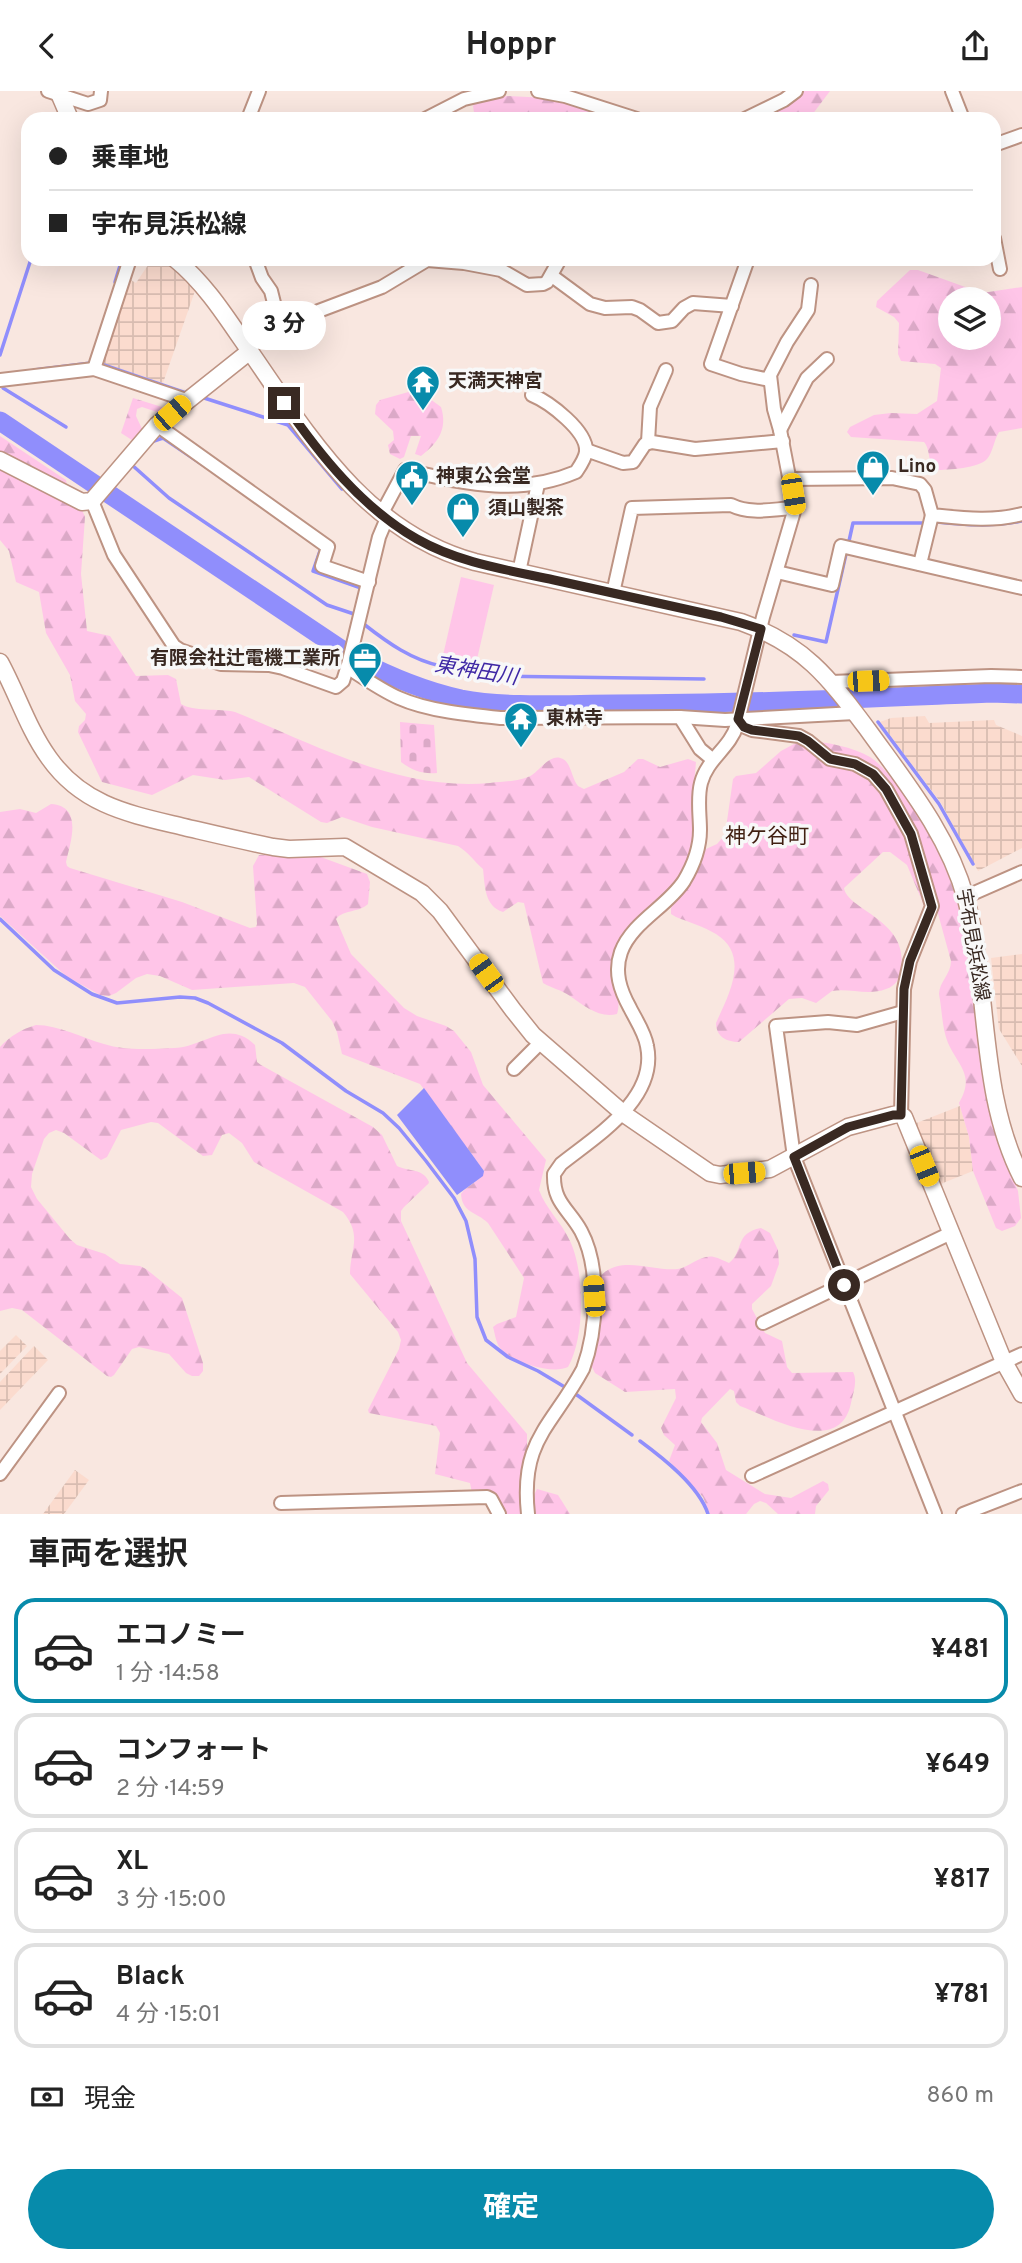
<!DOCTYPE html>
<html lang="ja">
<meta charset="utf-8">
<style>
:root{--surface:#fff;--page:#f2f2f2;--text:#222;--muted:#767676;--line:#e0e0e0;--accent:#078bab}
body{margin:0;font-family:Overpass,"Noto Sans JP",sans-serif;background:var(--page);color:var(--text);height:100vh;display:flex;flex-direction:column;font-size:26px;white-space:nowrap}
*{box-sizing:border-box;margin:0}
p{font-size:23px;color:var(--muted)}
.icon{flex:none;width:38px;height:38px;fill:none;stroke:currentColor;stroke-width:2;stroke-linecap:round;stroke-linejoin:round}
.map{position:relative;height:1423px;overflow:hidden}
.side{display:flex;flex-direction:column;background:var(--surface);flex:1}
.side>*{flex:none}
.guide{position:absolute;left:21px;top:21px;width:980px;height:154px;border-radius:21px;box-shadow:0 7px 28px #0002;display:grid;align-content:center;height:154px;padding:0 28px;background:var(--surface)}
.fabs{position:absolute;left:938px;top:196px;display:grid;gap:14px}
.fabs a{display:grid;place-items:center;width:63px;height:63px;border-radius:50%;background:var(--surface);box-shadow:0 7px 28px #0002;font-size:35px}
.end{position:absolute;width:32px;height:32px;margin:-16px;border:9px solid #392922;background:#fff;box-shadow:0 0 0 4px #fff}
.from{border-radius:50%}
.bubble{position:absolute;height:49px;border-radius:24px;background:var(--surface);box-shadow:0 7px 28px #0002;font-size:23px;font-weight:700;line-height:49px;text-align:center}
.car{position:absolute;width:21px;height:42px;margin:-21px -10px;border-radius:9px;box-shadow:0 0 5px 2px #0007;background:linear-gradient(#f5c518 24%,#345 0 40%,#f5c518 0 76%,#345 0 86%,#f5c518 0)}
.guide b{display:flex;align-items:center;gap:24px;height:66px;font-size:26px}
.guide b+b{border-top:2px solid var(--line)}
.guide i{width:18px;height:18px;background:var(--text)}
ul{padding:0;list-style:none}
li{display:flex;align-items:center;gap:21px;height:105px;margin:0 14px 10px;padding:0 14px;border:4px solid var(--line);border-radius:21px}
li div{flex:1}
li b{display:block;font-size:26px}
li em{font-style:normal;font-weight:700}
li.active{border-color:var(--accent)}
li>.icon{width:63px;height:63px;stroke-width:1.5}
h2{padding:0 28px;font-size:32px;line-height:84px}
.pay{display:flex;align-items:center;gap:18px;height:77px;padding:0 28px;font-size:26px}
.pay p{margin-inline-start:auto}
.primary-button{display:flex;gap:14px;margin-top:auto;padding:14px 28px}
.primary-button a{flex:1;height:80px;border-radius:42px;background:var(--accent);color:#fff;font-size:28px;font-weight:700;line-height:80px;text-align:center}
header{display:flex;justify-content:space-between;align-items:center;height:91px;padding:0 28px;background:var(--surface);font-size:32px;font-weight:700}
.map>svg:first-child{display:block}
.industrial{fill:url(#industrial-grid)}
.forest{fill:url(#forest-firs);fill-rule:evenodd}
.cemetery{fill:url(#cemetery-stones)}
.garden{fill:#ffc5e8}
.water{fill:#908efc}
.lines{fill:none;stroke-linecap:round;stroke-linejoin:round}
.stream{stroke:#908efc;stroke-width:3.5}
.river{stroke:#908efc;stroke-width:19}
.street-casing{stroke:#bd9383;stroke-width:16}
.secondary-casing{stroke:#bd9383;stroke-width:19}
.street{stroke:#fff;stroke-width:12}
.secondary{stroke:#fff;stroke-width:16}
.route{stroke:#392922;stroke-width:9}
.labels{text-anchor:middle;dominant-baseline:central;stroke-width:7;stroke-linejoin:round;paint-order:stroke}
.poi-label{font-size:19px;font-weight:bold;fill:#392922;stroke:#f8f8f8;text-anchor:start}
.street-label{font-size:19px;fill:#392922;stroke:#f8f8f8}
.water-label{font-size:21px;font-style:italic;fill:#3f28a5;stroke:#f8f8f8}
.neighbourhood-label{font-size:21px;fill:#401f11;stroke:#f8f8f8}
</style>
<header><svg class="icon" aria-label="back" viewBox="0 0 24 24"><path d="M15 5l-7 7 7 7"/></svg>Hoppr<svg class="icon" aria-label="share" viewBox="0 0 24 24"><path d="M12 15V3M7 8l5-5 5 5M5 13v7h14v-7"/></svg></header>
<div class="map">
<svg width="1022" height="1423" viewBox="0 0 1022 1423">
<defs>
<pattern id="industrial-grid" width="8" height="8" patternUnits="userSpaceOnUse" patternTransform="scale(1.75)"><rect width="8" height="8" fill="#fbdbce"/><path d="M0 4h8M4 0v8" fill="none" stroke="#d8bcb1"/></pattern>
<pattern id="forest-firs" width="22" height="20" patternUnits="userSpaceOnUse" patternTransform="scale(1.75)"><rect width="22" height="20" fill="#ffc5e8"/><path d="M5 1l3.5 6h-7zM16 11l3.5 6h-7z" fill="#dba9c7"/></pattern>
<pattern id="cemetery-stones" width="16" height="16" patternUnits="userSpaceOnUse" patternTransform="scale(1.75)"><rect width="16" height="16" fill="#ffc5e8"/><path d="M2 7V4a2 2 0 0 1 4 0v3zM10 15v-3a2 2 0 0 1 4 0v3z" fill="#dba9c7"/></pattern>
</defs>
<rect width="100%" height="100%" fill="#f9e7e0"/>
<g class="industrial">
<polygon points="152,168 165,168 196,197 163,292 102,272 129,188 136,192"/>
<polygon points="925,625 929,632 994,629 996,634 1022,645 1022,757 978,780 941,712 880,631 891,627"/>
<polygon points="1022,863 1022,975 999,938 991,867"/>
<polygon points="960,1015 969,1046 973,1080 938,1094 914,1033"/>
<polygon points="16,1244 27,1255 0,1283 0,1260"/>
<polygon points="34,1255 48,1269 0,1319 0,1291"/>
<polygon points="75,1379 89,1389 64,1423 43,1423"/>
</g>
<g class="forest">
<polygon points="804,0 830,0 809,28 777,28 776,20 795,8"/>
<polygon points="507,5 549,7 618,28 475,28 473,15 476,11"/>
<path d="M910,179H918L982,202L1022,196V337L999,341C994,349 993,361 987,368C980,377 947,379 936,379C927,372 931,359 924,351L851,346L847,341L850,336L874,324L891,322L917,323L937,310L941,277L935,273L901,270L898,263L899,232L894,226L876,216L877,210ZM950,208H989V247H950Z"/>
<path d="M412,300L422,302L441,316C448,338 438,352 421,365L415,363L421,345H411L404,366L400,368L390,363L388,354L394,349L393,340L375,323L376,314L380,309Z"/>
<polygon points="133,307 162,316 164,319 160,322 142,316 137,318 136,325 143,340 135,351 121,342"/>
<polygon points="0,345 66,389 67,394 66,395 0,362"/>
<path d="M0,375L76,414L82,419L85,426L81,483L87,540L110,545L136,585L168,584L176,588L181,613C193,621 219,617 235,621C318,655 399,700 490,692C504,690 520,691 532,684C540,679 551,661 563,668C571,672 572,688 578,695L584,698L624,681L638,668H643L660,676L688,668L696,671L693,704L694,743L689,767L678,789L612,875C613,890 622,909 617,923C600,928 583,914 570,905C562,899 551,897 543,892L524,812L518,811L503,821C484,815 485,794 483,778C474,770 468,761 458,755L372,736L342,726L327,732L321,731L249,686L225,689L193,684L152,704L102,691L78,641L79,635L85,629L86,623L75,610L70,584L46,542L39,501L16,491L9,460L0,449Z"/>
<path d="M807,650C827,651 853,656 870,666C882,674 891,686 900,697C934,741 955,791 965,845L988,1013L998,1051L1018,1100L1021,1127L1015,1135L1002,1140L996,1137L973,1080L969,1046L959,1012C975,984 959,976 948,952C942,938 942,918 939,903C939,891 951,883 951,870L934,808L925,817L907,774L890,761H883L844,797C847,819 909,829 901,877C900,887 896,895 886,898C869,905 849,897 832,900L816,912L802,907L789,908L739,951C726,951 716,945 716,932C728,905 751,865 716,843C704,836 689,831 676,826L671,823V817L687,796L706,758L717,753L725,744L733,688L736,685L756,682L781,660L794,653Z"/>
<path d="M51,713C83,715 71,750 66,771L67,775L70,777L182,811L250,837L256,836L257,833L253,775L259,764L318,765L367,783L370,791L368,813C359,822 344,818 336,828L351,863L404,917L417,925L446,935L454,940L471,961L483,994L546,1069L539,1099C546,1118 562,1132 570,1150C585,1181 585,1247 568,1276C552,1284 511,1271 500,1257C496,1252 495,1243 493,1236L497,1233L516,1226L524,1187L488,1132C477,1121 462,1122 461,1103C467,1094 481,1090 484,1080L420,993L342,963L337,941L332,930L305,896L294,892L192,899L160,885L147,883L136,887L116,902L109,905L100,904L66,885L0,825V721L20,718L36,722Z"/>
<path d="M36,934C59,934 82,947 104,953C125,960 152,958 174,957C205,956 227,927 255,954L257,971L261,974L373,1036L382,1044L397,1075C409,1081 423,1077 429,1091L428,1093L404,1116L401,1120V1130L467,1272L527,1343V1356L520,1393L522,1423H504L472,1402L470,1392L435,1383L440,1342L436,1335L369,1322L368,1319L399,1258L401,1249L398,1241L350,1183C350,1158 363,1145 343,1121L254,1071L242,1052L229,1042L222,1044L212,1064L203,1065L158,1032L151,1031L121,1039L107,1066L101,1069L64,1042L56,1039L49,1042L44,1048L32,1083L31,1096L37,1108L70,1148L77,1154L105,1163L120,1173L140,1175L146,1178L182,1207L203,1272V1280L199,1285H192L186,1282L169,1263L139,1256L132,1258L114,1284L111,1286L107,1285L22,1219L12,1217L0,1220V956C10,945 22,938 36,934Z"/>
<path d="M761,1137L770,1142L778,1159L779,1173L771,1195L752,1213V1218L765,1242L782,1250L787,1276L792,1282L853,1281C858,1290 853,1302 851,1312C840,1366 772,1327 740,1315L736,1311L734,1300L730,1298L702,1327L701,1331L717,1352L726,1379L765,1403L791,1407L823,1390L828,1393L829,1399L816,1415L815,1423H778L766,1412L760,1410L754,1413L746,1423H710L703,1406L669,1370L675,1354L664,1344L661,1337L676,1307L675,1298L625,1301L595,1282L591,1274L599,1187C618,1162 654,1181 678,1178C690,1176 701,1163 714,1166C719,1167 724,1170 729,1172C744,1161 734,1142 761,1137Z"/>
<polygon points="537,1398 558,1404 570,1423 535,1423 533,1406"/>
</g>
<path class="cemetery" d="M400,631L434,634L437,682C422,683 413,680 401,671Z"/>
<polygon class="garden" points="461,486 494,494 475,577 441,573"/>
<polygon class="water" points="424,997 484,1080 483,1085 457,1104 397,1024"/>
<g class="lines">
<g class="stream">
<polyline points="115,191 122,168"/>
<polyline points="0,264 31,168"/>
<polyline points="101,273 186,302 188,300"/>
<polyline points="34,279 91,272"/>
<polyline points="3,297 66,336"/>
<polyline points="201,306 288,334 342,398"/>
<polyline points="152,349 154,350 163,347 206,376"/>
<polyline points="132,374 169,407 327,514 354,523"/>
<path d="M937,431C966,434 994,436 1022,430"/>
<polyline points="849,450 853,432 924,432"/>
<polyline points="318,455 321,457 313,480 361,497 360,499"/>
<path d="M365,534C388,552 412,569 441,575C461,579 474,579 495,585L704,588"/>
<polyline points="794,544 826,551 846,463"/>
<polyline points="877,607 877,613"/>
<polyline points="878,631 939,713 973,773"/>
<polyline points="0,828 54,879 92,903 117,912 180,906 195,907 208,912 282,952 346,1000 383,1022 399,1037 426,1070 454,1107 466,1130 475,1168 477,1226 486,1249 508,1266 538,1280 563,1295"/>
<polyline points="577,1304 632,1344"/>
<path d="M640,1350C663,1367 699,1395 708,1423"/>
</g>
<path class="river" d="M0,330L357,569C392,586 424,600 461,608C508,617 567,613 615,613C741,613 866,607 991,602L1022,603"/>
<g class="street-casing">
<g id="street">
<polyline points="48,0 88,13 100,9 101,0"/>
<polyline points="538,0 565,5 637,28"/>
<polyline points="952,0 963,28"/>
<polyline points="248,28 259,0"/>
<polyline points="425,28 464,8 499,0"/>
<polyline points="745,28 784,9 796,0"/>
<polyline points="994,54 1022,44"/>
<polyline points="994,147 1000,178"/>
<polyline points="255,168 262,187 271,200 280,236"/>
<polyline points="748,168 711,273 741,283 770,289"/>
<polyline points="552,185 590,213 605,217 632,216 640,219 658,232 672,230 684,217 693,212 732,215"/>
<polyline points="248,257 284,233 382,196 427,169 464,172 501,179 527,194 543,193 547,191 560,168"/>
<polyline points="94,278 130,168"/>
<polyline points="0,289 94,278 186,309"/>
<polyline points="157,334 328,456 322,475 369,491"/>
<polyline points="780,339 807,287 827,268"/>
<polyline points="648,351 650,316 666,279"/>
<polyline points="586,359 623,372 633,371 645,353 652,351 695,358 783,350"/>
<path d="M790,388L892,387L920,393L925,399L932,424C962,427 992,431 1022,423"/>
<polyline points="92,410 114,464 174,555 180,559 221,573 269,574 283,577 336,596 343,590 348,574 379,446 387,427"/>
<path d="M382,422L405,379C464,392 517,406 576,381C580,375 585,368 586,361C588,340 549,311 532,304"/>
<polyline points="920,473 932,424"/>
<polyline points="519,481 538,393"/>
<polyline points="777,481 832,494 841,455 1022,497"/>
<path d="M613,502L632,417L731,414C752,424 772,418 795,417"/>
<path d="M347,576C364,587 381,599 399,607C428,620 470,624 501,627L680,626L725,629L855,622"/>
<polyline points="831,591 991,585 1022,586"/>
<polyline points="680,626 700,658 712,668"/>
<polyline points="738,628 745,636 752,639 799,645 808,650 830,668 855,673 873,683 886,698 911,743 932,815 910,870 904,898 901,1024"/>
<polyline points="965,806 1022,781"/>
<polyline points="903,921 857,934 828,931 776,935 794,1066 935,1423"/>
<polyline points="514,978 541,951"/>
<polyline points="763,1232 951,1142"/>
<polyline points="0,1383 59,1302"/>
<polyline points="752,1385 1022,1263"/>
<polyline points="281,1412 487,1406 491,1408 499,1423"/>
<path d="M528,1423C520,1349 551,1337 583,1278C597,1240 601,1177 581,1140C569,1118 553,1112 554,1083L561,1073C596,1045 658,1008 647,955C645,942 636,929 630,917C620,899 614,881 621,861C632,831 667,816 684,790C693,775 700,757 700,739C700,724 697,707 701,692C707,668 730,657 737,634L763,526L795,417L780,339L774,318L770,284L787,251L808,219L811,194"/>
<polyline points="963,1423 1022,1400"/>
</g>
</g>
<g class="secondary-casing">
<g id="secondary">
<polyline points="58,0 70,28"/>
<path d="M175,168C202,190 221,218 240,246C304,337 361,440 475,471L741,531C805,554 829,587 868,639C906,692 948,743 966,808C990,899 978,1001 1022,1087"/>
<polyline points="0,369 82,411 92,410 157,334 250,260"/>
<path d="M0,571C17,602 28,638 49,667C83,715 130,723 184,736C214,743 243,750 273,756L289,758L345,756L422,802L440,820L513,919L533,944L624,1023L710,1082L720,1084L770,1078L848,1036L893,1024L899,1023L904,1026L1004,1271L1022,1303"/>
</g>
</g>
<use href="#street" class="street"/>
<use href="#secondary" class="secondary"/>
</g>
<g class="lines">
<path class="route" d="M284,312C319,363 362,417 417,448C459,472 508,479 554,489C610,501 665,514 721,526L761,538L738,628L744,636L752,639L799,645L808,650L830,668L855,673L873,683L886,698L911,743L932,816L910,870L904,898L901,1024H893L848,1036L794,1066L844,1194"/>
</g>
<defs>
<g id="temple-pin" transform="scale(1.75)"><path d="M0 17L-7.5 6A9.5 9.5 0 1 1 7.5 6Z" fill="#078bab" stroke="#f8f8f8"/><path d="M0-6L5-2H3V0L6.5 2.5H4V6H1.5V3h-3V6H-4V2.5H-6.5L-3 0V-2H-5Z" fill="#fff"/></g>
<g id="shop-pin" transform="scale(1.75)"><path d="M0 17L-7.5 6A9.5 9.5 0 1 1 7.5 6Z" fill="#078bab" stroke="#f8f8f8"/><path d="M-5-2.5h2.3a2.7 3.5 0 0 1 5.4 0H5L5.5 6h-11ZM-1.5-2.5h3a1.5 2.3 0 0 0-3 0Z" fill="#fff"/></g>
<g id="civic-pin" transform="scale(1.75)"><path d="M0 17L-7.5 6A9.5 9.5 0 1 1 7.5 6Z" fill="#078bab" stroke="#f8f8f8"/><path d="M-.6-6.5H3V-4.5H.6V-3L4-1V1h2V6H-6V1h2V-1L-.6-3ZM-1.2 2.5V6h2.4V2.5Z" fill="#fff"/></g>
<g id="office-pin" transform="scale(1.75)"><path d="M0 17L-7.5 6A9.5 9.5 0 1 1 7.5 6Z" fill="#078bab" stroke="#f8f8f8"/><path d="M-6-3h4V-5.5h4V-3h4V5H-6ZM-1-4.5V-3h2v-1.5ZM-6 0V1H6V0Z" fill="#fff"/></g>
</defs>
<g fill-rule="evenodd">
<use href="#temple-pin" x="423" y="291"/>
<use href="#shop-pin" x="873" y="376"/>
<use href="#civic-pin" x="412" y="386"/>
<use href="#shop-pin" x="463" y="418"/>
<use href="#office-pin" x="365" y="568"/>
<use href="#temple-pin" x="521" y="628"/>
</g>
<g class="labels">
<g class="poi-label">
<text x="448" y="291">天満天神宮</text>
<text x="898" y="376">Lino</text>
<text x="436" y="386">神東公会堂</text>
<text x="488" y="418">須山製茶</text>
<text x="340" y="568" text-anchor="end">有限会社辻電機工業所</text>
<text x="546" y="628">東林寺</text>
</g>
<g class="street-label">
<text transform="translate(972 854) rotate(80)">宇布見浜松線</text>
</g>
<g class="water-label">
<text transform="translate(476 581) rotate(9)">東神田川</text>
</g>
<g class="neighbourhood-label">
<text x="767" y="746">神ケ谷町</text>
</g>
</g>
</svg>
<div class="fabs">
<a><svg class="icon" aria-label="layers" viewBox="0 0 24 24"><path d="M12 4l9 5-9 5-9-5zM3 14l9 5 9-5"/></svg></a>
</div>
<i class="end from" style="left:844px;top:1194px"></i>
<i class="end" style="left:284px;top:312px"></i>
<div class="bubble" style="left:242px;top:210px;width:84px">3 分</div>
<i class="car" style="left:172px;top:322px;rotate:49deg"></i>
<i class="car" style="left:793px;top:403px;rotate:171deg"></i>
<i class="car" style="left:868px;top:590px;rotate:88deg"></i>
<i class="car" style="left:486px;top:882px;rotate:324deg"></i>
<i class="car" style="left:924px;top:1075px;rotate:158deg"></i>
<i class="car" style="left:744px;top:1082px;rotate:85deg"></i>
<i class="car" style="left:594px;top:1205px;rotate:356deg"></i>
<div class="guide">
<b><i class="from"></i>乗車地</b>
<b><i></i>宇布見浜松線</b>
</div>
</div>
<section class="side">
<h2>車両を選択</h2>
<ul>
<li class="active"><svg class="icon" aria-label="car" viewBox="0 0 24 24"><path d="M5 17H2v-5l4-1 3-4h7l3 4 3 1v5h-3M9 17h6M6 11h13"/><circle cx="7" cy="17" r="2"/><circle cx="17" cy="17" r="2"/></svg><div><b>エコノミー</b><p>1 分 · 14:58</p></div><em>¥481</em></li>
<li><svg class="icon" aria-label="car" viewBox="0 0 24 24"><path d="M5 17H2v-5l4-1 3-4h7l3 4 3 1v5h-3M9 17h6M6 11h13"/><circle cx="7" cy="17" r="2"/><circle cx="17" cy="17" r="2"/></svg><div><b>コンフォート</b><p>2 分 · 14:59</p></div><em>¥649</em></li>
<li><svg class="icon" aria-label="car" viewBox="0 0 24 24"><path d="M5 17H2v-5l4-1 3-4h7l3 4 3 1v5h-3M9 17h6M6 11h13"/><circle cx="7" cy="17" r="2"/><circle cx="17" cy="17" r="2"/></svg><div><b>XL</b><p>3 分 · 15:00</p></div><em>¥817</em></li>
<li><svg class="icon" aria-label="car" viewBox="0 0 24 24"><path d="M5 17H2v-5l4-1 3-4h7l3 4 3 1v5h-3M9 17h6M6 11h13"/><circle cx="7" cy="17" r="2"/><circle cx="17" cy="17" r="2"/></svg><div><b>Black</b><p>4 分 · 15:01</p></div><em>¥781</em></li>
</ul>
<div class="pay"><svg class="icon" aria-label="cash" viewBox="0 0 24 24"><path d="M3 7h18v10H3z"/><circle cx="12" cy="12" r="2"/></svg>現金<p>860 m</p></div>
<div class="primary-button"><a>確定</a></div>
</section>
